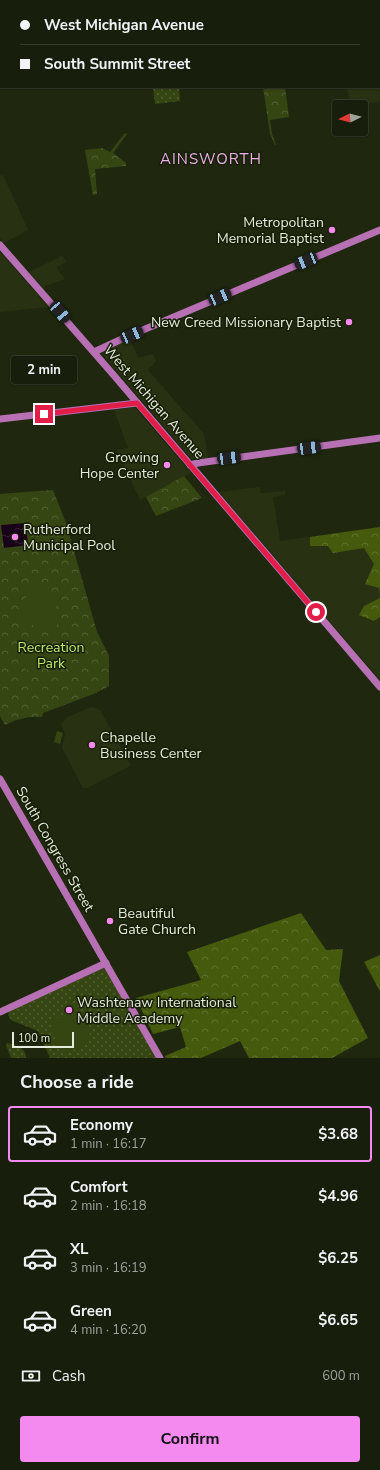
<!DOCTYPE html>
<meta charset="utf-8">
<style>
:root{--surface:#171e0b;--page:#242b19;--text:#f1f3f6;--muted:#9ea29d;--line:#363c2c;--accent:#f489f0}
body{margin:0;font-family:"Nunito Sans",sans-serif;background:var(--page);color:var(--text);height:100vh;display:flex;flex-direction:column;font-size:15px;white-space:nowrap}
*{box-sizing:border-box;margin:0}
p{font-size:13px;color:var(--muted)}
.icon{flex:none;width:22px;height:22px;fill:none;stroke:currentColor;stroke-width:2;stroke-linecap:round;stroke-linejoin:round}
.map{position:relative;height:1058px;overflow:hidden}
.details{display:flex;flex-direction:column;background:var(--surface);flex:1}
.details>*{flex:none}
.top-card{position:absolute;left:0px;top:0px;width:380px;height:88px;box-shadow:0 1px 3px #0004,0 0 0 1px var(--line);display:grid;align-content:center;height:88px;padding:0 20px;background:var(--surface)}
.needle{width:26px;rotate:264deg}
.buttons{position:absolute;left:332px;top:100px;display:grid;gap:8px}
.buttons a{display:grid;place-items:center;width:36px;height:36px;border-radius:4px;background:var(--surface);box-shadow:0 1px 3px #0004,0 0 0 1px var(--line);font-size:20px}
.scale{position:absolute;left:12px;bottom:10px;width:62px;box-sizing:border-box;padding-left:4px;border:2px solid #e6ecdd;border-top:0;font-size:11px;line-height:14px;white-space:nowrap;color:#e6ecdd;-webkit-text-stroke:3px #161e06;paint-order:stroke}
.end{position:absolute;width:18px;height:18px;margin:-9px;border:5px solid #e11d48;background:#fff;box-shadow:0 0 0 2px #fff}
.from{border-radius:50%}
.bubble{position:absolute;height:28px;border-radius:4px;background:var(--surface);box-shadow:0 1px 3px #0004,0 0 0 1px var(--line);font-size:13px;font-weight:700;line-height:28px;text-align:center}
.car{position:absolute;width:12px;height:24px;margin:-12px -6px;border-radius:5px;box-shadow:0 0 3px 1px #0007;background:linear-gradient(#222 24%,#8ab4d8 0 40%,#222 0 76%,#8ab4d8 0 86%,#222 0)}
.top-card b{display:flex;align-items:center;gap:14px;height:38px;font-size:15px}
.top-card b+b{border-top:1px solid var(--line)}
.top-card i{width:10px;height:10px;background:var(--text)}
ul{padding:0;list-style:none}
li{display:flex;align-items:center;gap:12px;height:56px;margin:0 8px 6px;padding:0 12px;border:2px solid transparent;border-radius:4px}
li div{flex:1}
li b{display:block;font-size:15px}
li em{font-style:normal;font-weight:700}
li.current{border-color:var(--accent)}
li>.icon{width:36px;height:36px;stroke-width:1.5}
h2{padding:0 20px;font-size:18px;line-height:48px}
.pay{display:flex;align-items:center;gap:10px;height:44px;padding:0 20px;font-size:15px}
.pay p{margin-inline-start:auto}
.button{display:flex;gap:8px;margin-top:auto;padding:8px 20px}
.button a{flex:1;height:46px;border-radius:4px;background:var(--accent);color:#111;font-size:16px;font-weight:700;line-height:46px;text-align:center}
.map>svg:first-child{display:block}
.built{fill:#283212}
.grass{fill:url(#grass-dots)}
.forest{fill:url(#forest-crowns)}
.park{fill:url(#park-crowns)}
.pitch{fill:#364613}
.water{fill:url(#water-ripples)}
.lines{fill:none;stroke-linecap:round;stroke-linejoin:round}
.secondary{stroke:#b870b5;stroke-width:7}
.primary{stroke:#e184de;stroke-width:7}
.route{stroke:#e11d48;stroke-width:5}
.poi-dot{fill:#f489f0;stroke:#161e06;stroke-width:1.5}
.labels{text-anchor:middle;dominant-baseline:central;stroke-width:3;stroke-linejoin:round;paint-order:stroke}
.poi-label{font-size:14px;fill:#e6ecdd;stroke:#161e06;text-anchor:start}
.street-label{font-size:14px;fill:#e6ecdd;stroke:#161e06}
.park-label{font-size:14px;fill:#bee76b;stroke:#161e06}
.neighbourhood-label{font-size:15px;letter-spacing:1px;fill:#ecb1e8;stroke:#161e06}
</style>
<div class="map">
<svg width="380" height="1058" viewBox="0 0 380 1058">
<defs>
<pattern id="grass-dots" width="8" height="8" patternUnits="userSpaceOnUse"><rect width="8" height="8" fill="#364613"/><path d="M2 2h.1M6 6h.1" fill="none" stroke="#536135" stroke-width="1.8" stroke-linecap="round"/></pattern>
<pattern id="forest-crowns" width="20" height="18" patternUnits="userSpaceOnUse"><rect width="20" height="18" fill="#455a0d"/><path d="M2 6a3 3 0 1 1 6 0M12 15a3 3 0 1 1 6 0" fill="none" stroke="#607230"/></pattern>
<pattern id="park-crowns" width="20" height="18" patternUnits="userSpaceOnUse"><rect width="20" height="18" fill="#364613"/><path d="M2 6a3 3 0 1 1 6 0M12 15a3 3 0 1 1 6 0" fill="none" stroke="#536135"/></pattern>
<pattern id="water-ripples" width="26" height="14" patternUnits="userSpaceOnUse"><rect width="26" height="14" fill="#190019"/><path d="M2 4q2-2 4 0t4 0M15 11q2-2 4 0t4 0" fill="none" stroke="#3a253a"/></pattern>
</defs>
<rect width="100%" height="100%" fill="#1f280f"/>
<g class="built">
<polygon points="0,0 12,1 1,1 0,53"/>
<polygon points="379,17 380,102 350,105 347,87 379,87"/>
<polygon points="3,175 28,230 4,243 0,238 0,176"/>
<polygon points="0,252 48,307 0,312"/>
<polygon points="62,256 67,262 56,267 65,279 43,287 29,272"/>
<polygon points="130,339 138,358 153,354 156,361 148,370 204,434 208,458 192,459 190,457 104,356 103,352 105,349"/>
<polygon points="134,407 191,473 140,500 117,450 128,448 114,410"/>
<polygon points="260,487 261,493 285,491 285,495 273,497 280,541 380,527 380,680 219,492"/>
<polygon points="92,707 100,710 130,764 130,766 87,788 83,788 62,748 65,734 61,724 67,717"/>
</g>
<g class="grass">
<polygon points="153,87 179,87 180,101 155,104"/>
<polygon points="104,968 157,1058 50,1058 38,1031 11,1020 8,1015 9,1011"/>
<path d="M7,1043C16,1045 26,1048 26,1058H11L6,1045Z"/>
</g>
<g class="forest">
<polygon points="380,527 380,594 379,588 365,584 374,564 364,548 333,553 328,546 310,546 310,537"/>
<polygon points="380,598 380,617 374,621 359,615 364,606"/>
<polygon points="301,913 326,950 343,949 339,981 368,1038 332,1058 249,1058 240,1041 201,1058 166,1058 165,1056 186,1047 180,1027 153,1034 136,998 201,980 187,952"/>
<polygon points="380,955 380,991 364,962"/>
</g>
<g class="park">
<polygon points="263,87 285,87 289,117 270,120 272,134 276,145 275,145 270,134"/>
<polygon points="125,133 127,134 113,153 126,163 126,166 95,169 97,194 93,195 85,150 102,148 110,152"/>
<polygon points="184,476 202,498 156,516 146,497"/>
<path d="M53,490L66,523L97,632L109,656V686L96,693L43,713L42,717C28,716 17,719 5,725L0,716V494Z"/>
</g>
<g class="pitch">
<path d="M33,582C54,591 63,611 55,632L18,621L17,617Z"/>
<path d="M44,640C54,655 44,671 26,670L20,646Z"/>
<polygon points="57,731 63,733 60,744 54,742"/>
<polygon points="78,1006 89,1026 90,1037 85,1044 64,1055 50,1029 52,1021"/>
</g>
<polygon class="water" points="26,523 28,545 4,548 1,525"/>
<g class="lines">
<g class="secondary">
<polyline points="137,0 137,1"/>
<polyline points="0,245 111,372 380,687"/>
<polyline points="94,352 124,338 380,230"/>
<polyline points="0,419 137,403"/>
<polyline points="190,465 198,463 380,438"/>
<polyline points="0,779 160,1058"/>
<polyline points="0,1012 106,963"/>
</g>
<g class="primary">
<polyline points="379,13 380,13"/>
<polyline points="0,56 1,56"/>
</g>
</g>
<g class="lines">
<polyline class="route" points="44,414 137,403 316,612"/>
</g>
<g class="poi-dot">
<circle cx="332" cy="230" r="4"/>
<circle cx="349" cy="322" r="4"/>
<circle cx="167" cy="465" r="4"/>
<circle cx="15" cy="537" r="4"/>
<circle cx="92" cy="745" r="4"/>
<circle cx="110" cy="921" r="4"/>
<circle cx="69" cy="1010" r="4"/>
</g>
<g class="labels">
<g class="poi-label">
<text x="324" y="222" text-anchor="end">Metropolitan<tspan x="324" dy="16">Memorial Baptist</tspan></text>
<text x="341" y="322" text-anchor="end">New Creed Missionary Baptist</text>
<text x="159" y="457" text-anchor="end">Growing<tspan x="159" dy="16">Hope Center</tspan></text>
<text x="23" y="529">Rutherford<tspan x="23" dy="16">Municipal Pool</tspan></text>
<text x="100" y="737">Chapelle<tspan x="100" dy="16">Business Center</tspan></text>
<text x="118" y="913">Beautiful<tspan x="118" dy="16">Gate Church</tspan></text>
<text x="77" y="1002">Washtenaw International<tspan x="77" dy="16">Middle Academy</tspan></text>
</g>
<g class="street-label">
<text transform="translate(154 402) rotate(49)">West Michigan Avenue</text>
<text transform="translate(55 849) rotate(60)">South Congress Street</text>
</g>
<g class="park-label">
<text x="51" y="647">Recreation<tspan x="51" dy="16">Park</tspan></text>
</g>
<g class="neighbourhood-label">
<text x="211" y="159">AINSWORTH</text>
</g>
</g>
</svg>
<div class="buttons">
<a><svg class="needle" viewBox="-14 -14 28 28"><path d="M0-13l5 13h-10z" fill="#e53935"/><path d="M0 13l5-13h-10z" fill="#9ea29d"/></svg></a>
</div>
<div class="scale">100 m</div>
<i class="end from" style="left:316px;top:612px"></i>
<i class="end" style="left:44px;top:414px"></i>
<div class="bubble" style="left:11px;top:356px;width:66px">2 min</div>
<i class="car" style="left:306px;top:261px;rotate:248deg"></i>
<i class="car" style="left:220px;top:297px;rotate:67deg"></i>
<i class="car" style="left:60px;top:312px;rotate:140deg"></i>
<i class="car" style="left:132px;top:335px;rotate:67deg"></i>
<i class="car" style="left:309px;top:448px;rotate:83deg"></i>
<i class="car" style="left:229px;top:458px;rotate:83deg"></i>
<div class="top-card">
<b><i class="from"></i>West Michigan Avenue</b>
<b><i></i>South Summit Street</b>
</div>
</div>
<section class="details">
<h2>Choose a ride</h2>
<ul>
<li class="current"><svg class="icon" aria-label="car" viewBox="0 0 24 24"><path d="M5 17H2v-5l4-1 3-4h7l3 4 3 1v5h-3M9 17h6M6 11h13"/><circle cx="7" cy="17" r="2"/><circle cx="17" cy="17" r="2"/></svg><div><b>Economy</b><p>1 min · 16:17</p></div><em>$3.68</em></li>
<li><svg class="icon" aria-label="car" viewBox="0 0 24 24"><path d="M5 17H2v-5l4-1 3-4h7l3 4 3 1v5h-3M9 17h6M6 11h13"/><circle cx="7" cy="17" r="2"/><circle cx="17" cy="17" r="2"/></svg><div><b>Comfort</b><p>2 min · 16:18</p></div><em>$4.96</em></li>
<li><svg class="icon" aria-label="car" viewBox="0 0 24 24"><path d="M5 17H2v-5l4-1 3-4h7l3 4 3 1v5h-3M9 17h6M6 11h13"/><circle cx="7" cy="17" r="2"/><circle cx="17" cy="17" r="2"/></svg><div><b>XL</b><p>3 min · 16:19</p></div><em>$6.25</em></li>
<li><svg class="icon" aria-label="car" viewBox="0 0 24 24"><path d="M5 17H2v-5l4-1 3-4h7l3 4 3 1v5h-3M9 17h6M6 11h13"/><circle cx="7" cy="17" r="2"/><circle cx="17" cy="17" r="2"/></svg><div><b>Green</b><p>4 min · 16:20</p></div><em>$6.65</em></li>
</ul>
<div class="pay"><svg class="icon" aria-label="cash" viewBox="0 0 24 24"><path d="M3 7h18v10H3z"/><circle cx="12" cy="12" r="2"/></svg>Cash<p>600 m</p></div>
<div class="button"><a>Confirm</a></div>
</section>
